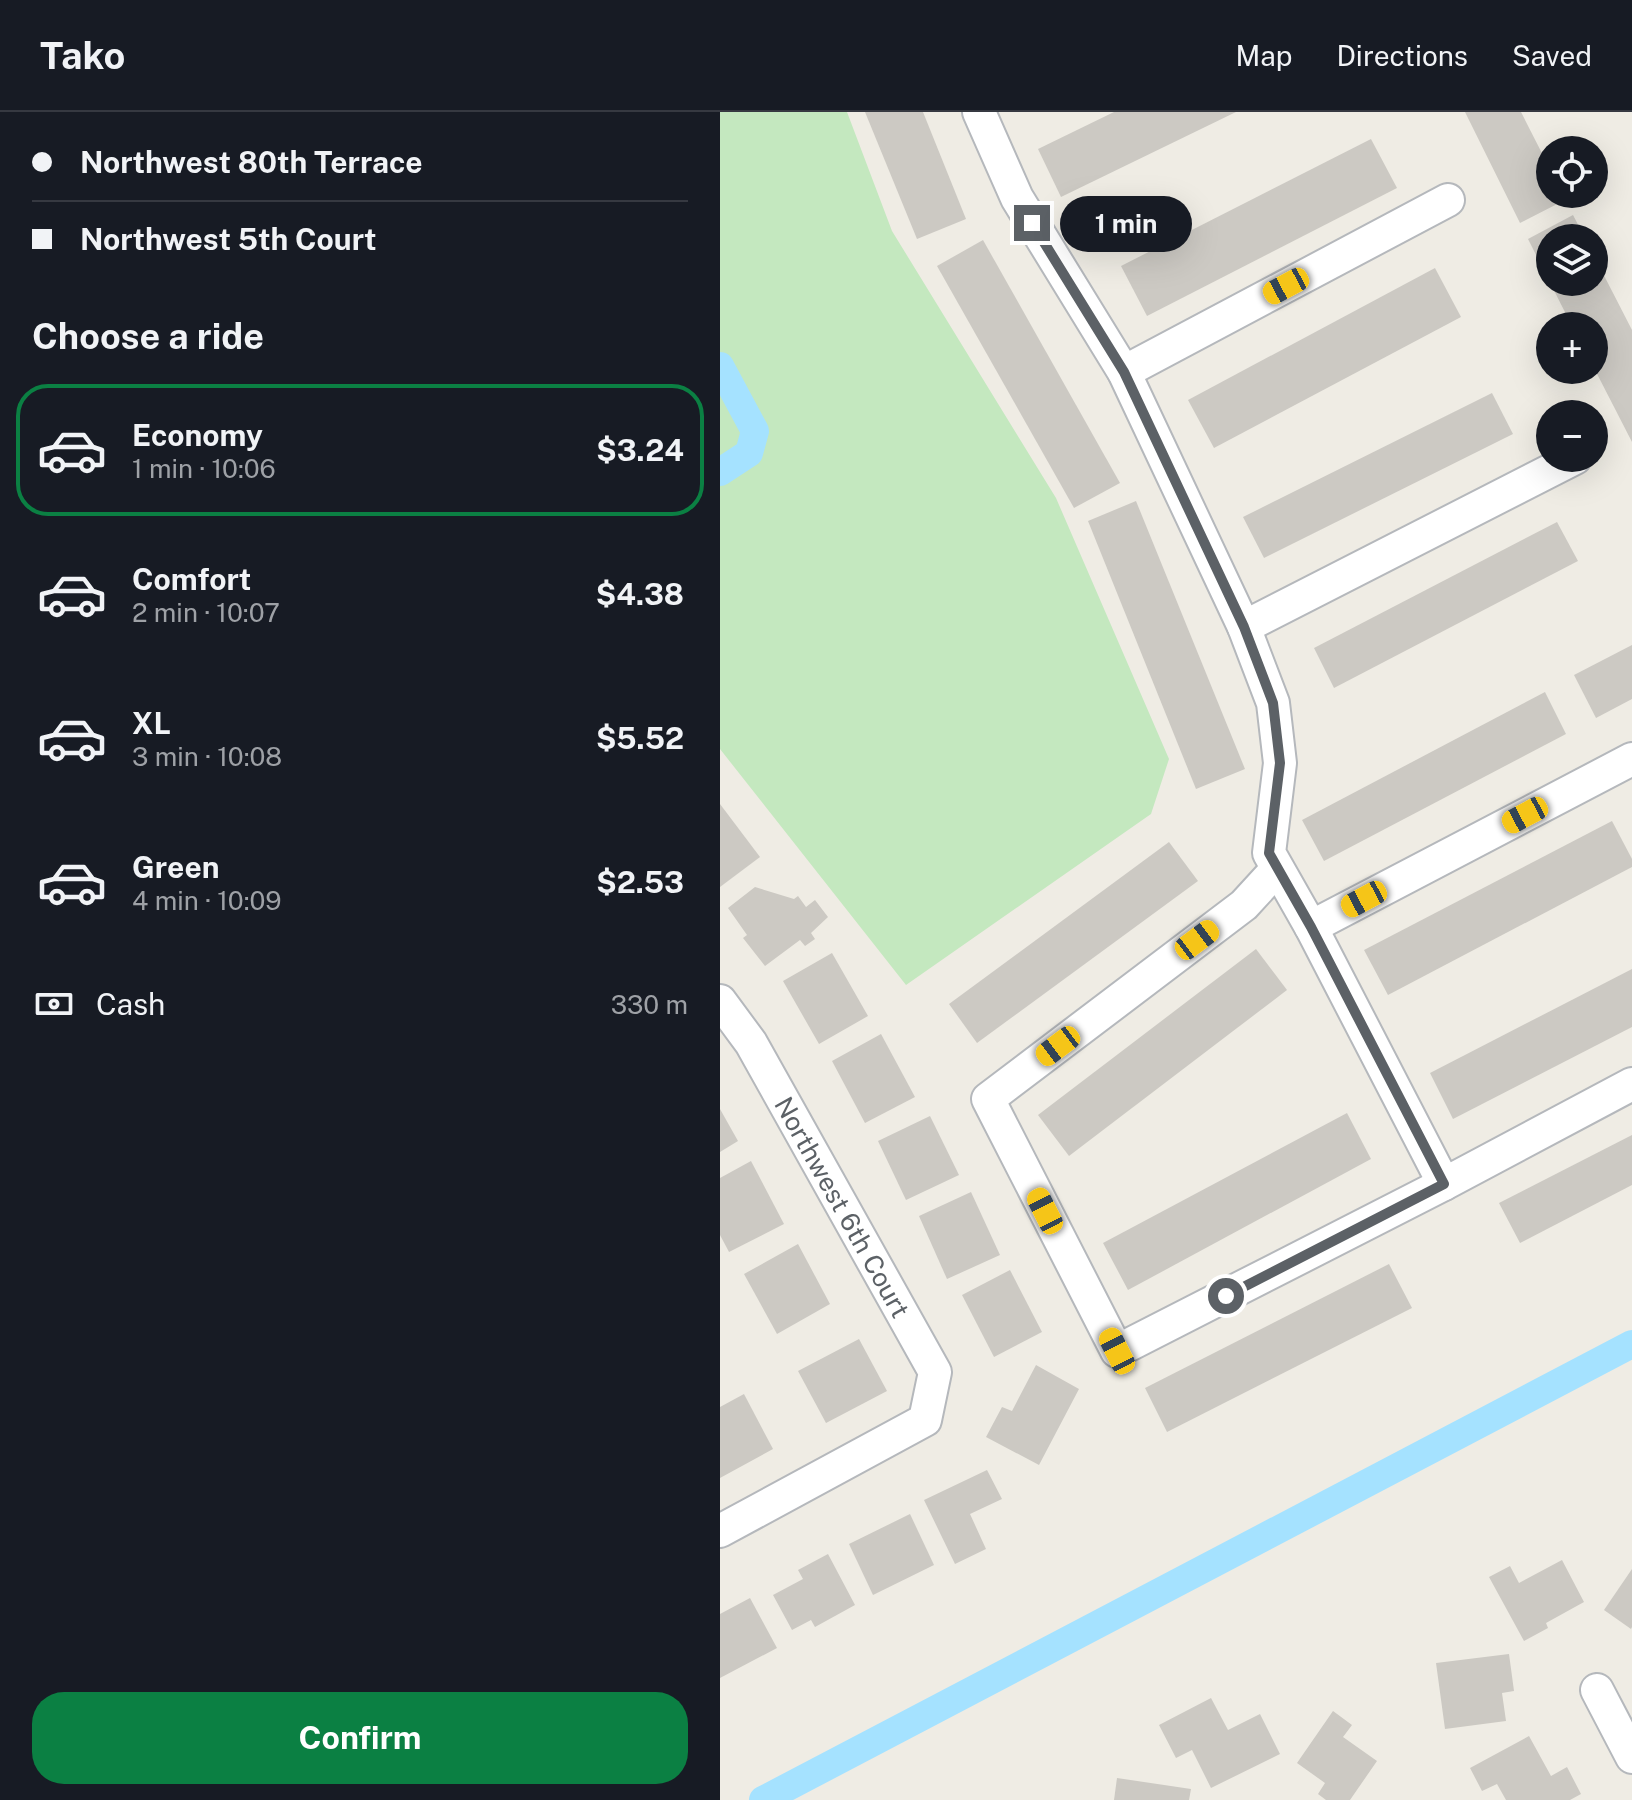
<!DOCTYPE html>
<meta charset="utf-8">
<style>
:root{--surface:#171b24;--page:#242831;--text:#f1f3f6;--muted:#9ea1a6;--line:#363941;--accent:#0b8043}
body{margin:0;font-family:"Public Sans",sans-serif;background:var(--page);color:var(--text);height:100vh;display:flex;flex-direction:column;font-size:30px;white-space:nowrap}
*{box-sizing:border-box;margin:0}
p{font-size:26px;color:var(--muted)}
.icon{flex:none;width:44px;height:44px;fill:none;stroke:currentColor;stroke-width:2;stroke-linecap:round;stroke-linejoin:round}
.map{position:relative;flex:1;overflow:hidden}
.side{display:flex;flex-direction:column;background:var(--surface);width:720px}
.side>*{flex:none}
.top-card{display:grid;align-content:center;height:176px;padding:0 32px;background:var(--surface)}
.buttons{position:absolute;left:816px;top:24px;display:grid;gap:16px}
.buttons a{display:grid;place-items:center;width:72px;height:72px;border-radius:50%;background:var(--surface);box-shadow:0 8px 32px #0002;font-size:40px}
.end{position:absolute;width:36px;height:36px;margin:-18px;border:10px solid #5c6166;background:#fff;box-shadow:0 0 0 4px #fff}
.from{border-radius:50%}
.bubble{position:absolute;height:56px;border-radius:28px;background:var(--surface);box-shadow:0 8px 32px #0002;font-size:26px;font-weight:700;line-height:56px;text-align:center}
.car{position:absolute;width:24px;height:48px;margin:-24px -12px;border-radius:10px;box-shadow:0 0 6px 2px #0007;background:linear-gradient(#f5c518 24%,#345 0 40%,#f5c518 0 76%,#345 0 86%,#f5c518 0)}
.top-card b{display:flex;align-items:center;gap:28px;height:76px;font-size:30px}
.top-card b+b{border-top:2px solid var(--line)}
.top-card i{width:20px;height:20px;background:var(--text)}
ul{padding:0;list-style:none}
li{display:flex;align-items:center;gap:24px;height:132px;margin:0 16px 12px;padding:0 16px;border:4px solid transparent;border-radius:32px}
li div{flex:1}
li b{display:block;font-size:30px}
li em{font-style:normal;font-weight:700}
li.on{border-color:var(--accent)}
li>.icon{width:72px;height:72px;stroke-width:1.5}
h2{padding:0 32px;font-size:36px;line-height:96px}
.pay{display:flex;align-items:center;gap:20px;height:88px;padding:0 32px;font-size:30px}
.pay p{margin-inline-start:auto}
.cta{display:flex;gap:16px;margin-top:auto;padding:16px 32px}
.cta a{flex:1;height:92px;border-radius:32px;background:var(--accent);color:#fff;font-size:32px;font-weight:700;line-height:92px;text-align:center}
header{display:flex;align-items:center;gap:48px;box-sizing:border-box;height:112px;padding:0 40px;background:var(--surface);border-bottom:2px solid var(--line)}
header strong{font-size:38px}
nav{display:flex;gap:44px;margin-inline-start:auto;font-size:28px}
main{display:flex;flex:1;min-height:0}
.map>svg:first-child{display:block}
.green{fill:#c4e8bf}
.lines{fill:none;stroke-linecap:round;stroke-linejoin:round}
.canal{stroke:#a5e2ff;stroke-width:28}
.building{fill:#ccc9c3}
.minor-casing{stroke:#b5b8bc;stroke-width:36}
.minor{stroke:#fff;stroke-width:32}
.route{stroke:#5c6166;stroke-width:10}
.labels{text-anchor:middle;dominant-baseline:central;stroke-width:8;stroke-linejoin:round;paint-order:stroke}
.street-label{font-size:26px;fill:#5c6166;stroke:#fff}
</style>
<header>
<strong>Tako</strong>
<nav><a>Map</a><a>Directions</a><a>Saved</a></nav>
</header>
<main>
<section class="side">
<div class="top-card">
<b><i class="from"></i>Northwest 80th Terrace</b>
<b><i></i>Northwest 5th Court</b>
</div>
<h2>Choose a ride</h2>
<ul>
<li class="on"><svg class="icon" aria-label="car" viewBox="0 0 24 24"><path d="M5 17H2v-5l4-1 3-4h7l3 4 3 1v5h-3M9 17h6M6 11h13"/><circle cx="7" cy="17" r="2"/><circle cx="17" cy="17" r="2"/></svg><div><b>Economy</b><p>1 min · 10:06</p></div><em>$3.24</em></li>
<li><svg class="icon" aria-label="car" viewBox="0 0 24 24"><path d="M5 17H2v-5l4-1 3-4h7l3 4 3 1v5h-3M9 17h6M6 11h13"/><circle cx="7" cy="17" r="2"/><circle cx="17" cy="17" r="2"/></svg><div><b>Comfort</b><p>2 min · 10:07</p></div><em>$4.38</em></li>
<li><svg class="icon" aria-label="car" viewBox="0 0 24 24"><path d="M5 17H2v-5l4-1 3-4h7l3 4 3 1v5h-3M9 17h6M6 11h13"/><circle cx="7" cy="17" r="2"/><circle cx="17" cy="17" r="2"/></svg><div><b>XL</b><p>3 min · 10:08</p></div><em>$5.52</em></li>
<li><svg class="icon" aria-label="car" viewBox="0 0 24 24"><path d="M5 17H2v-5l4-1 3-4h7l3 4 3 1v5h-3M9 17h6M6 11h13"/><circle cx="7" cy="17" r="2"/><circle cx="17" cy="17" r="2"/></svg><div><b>Green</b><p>4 min · 10:09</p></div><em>$2.53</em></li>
</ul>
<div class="pay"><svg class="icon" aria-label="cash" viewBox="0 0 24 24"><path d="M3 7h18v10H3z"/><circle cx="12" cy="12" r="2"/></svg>Cash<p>330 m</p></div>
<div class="cta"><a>Confirm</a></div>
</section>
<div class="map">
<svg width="912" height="1688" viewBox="0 0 912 1688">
<rect width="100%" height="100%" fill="#efece4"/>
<polygon class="green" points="0,0 127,0 172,119 336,386 449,647 431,702 186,873 0,637"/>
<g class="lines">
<g class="canal">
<polyline points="0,254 35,319 29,341 0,360"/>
<polyline points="43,1688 912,1232"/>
</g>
</g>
<g class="building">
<polygon points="145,0 203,0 246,107 197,127"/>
<polygon points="394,0 516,0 341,85 318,37"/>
<polygon points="745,0 801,0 830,57 830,82 842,82 845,88 800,111"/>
<polygon points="651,27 677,76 427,204 401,154"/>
<polygon points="853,103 865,126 830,126 830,170 874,170 874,144 912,218 912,330 874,256 874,214 852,214 808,127"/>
<polygon points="263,128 400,371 354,396 217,154"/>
<polygon points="715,156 741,205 494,336 468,288"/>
<polygon points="772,281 793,322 544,446 523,405"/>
<polygon points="416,389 525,657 476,677 368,409"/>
<polygon points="837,410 858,449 614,576 594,536"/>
<polygon points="912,533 912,587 876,606 854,563"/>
<polygon points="825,580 846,622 604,749 582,708"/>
<polygon points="0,692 40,745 0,775"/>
<polygon points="892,709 912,747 912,755 668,883 644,838"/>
<polygon points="449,730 478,769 257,931 229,892"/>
<polygon points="35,775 74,787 78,784 86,795 95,788 108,805 91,821 95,827 85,834 80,828 45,854 23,826 27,823 8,796"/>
<polygon points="536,837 567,878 349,1044 318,1003"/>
<polygon points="112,841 148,904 99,932 63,869"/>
<polygon points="912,857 912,915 733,1007 710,961"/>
<polygon points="161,922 195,985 145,1011 112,949"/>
<polygon points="0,997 18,1029 0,1040"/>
<polygon points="627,1001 651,1047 408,1178 383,1131"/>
<polygon points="210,1004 239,1063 186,1088 158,1029"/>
<polygon points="912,1023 912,1073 800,1131 779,1091"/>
<polygon points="31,1049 64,1112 9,1140 0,1123 0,1066"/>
<polygon points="251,1080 280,1143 227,1167 199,1104"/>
<polygon points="78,1132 110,1192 57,1222 24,1162"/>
<polygon points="669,1152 692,1196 447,1320 425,1276"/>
<polygon points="290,1158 322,1220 274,1245 242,1183"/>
<polygon points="139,1227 167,1279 106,1311 78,1259"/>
<polygon points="316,1253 359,1277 319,1353 266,1325 282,1295 292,1299"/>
<polygon points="24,1282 53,1337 0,1366 0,1295"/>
<polygon points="267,1358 282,1387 250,1402 266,1437 235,1452 204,1388"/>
<polygon points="190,1402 214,1453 153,1483 129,1432"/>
<polygon points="108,1442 135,1493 95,1515 91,1508 72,1518 53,1483 83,1467 78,1458"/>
<polygon points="842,1448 864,1490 826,1511 828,1516 804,1529 769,1465 790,1454 799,1471"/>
<polygon points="912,1457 912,1515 911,1517 884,1498"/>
<polygon points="30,1486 57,1536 0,1566 0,1502"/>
<polygon points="789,1542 794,1579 782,1581 786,1609 725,1617 716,1551"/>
<polygon points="491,1586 508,1618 540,1602 560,1642 491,1676 472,1638 456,1646 439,1613"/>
<polygon points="613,1599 632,1613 623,1625 657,1649 630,1688 606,1688 598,1682 605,1671 577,1651"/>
<polygon points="809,1624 831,1664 847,1655 861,1682 850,1688 786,1688 777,1672 762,1679 750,1656"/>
<polygon points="397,1666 471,1677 469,1688 394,1688"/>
</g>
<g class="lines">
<g class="minor-casing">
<g id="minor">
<polyline points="259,0 297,86 404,260 524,515 553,591 560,651 549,741 591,815 724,1072"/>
<polyline points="404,260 728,88"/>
<polyline points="524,515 855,346"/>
<polyline points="557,757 524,793 268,987 397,1239 724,1072 912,972"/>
<polyline points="591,815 912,647"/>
<path id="s1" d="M0,889L31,931L215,1260L205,1308L0,1419"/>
<polyline points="877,1578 912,1645"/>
</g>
</g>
<use href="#minor" class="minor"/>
</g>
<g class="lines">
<polyline class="route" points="312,111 404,260 524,515 553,591 560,651 549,741 591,815 724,1072 506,1184"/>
</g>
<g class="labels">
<g class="street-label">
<text stroke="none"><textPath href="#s1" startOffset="240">Northwest 6th Court</textPath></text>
</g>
</g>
</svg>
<div class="buttons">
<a><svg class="icon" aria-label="locate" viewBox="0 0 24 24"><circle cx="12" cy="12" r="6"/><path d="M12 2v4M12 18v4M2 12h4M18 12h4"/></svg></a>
<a><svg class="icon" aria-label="layers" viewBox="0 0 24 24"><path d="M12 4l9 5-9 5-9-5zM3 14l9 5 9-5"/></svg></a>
<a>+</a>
<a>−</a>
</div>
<i class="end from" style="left:506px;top:1184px"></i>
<i class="end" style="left:312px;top:111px"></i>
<div class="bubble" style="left:340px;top:84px;width:132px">1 min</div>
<i class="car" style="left:566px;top:174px;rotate:242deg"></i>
<i class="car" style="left:805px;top:703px;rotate:242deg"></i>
<i class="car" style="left:644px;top:787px;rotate:242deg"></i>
<i class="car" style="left:477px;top:828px;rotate:53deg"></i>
<i class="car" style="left:338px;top:934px;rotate:233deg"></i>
<i class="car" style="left:325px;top:1099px;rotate:333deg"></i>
<i class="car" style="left:397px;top:1239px;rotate:333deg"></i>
</div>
</main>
